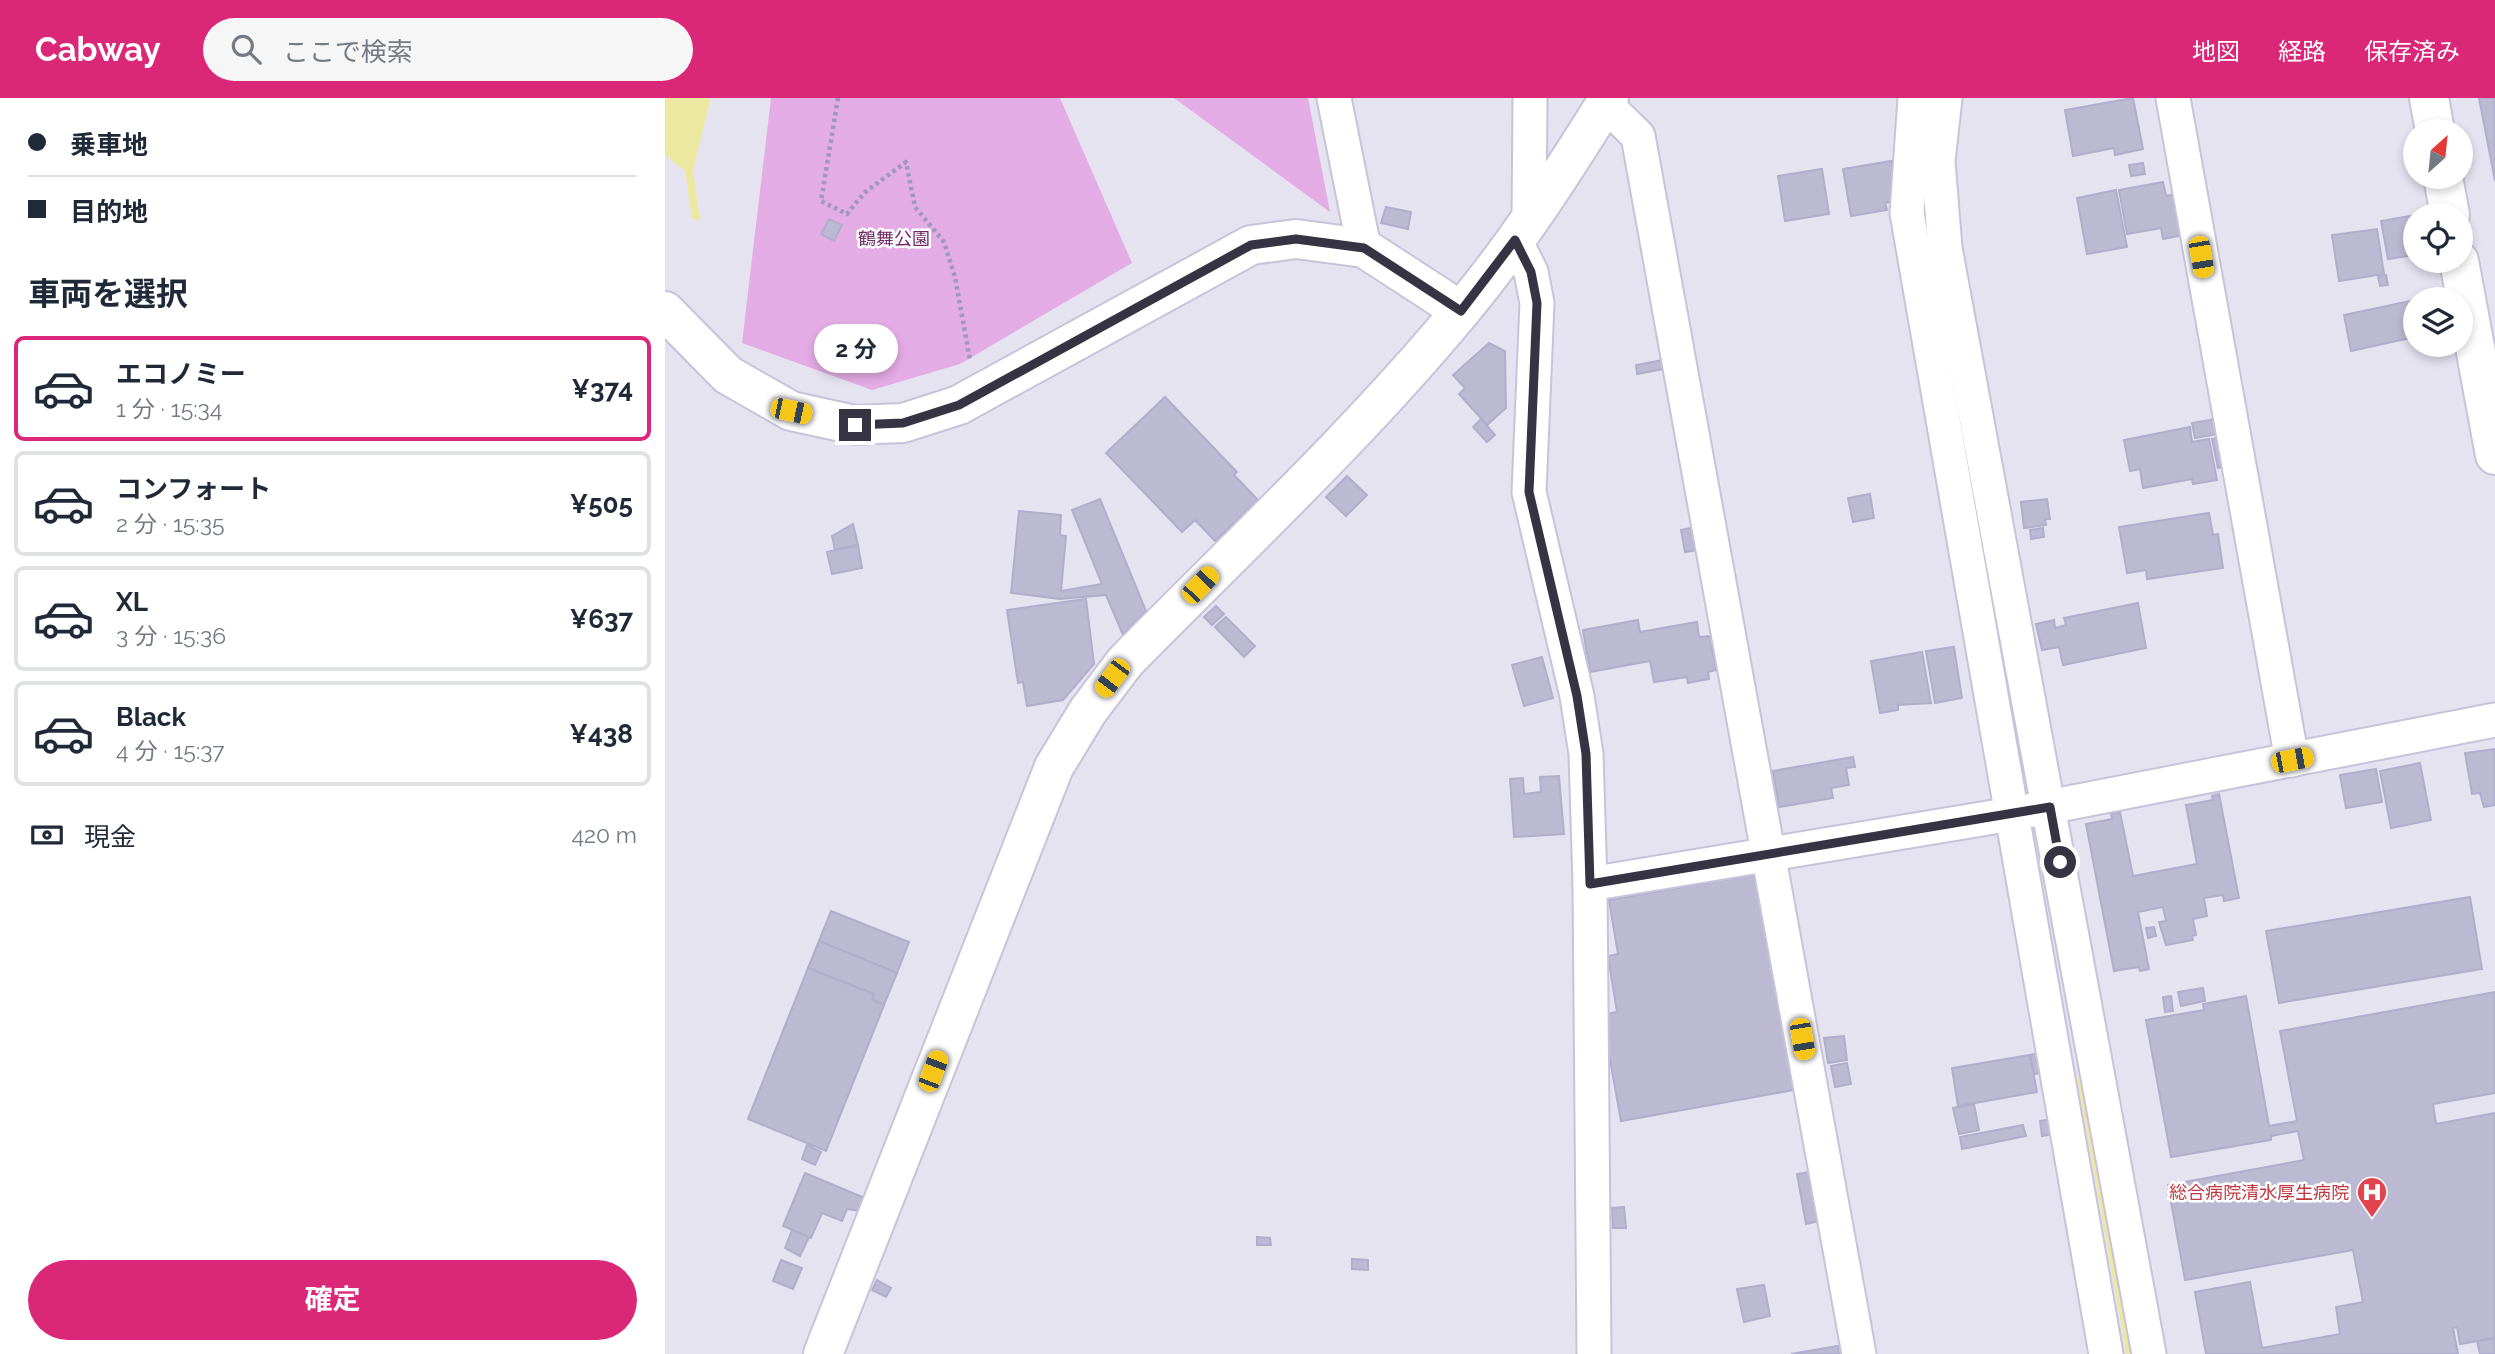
<!DOCTYPE html>
<html lang="ja">
<meta charset="utf-8">
<style>
:root{--surface:#fff;--page:#f6f6f7;--text:#1f2937;--muted:#747a83;--line:#e0e1e3;--accent:#db2777}
body{margin:0;font-family:Raleway,"Noto Sans JP",sans-serif;background:var(--page);color:var(--text);height:100vh;display:flex;flex-direction:column;font-size:26px;white-space:nowrap}
*{box-sizing:border-box;margin:0}
p{font-size:23px;color:var(--muted)}
.icon{flex:none;width:38px;height:38px;fill:none;stroke:currentColor;stroke-width:2;stroke-linecap:round;stroke-linejoin:round}
.map{position:relative;flex:1;overflow:hidden}
.side{display:flex;flex-direction:column;background:var(--surface);width:665px}
.side>*{flex:none}
.hud{display:grid;align-content:center;height:154px;padding:0 28px;background:var(--surface)}
.needle{width:46px;rotate:27deg}
.buttons{position:absolute;left:1738px;top:21px;display:grid;gap:14px}
.buttons a{display:grid;place-items:center;width:70px;height:70px;border-radius:50%;background:var(--surface);box-shadow:0 4px 10px #0003;font-size:35px}
.end{position:absolute;width:32px;height:32px;margin:-16px;border:9px solid #363443;background:#fff;box-shadow:0 0 0 4px #fff}
.from{border-radius:50%}
.bubble{position:absolute;height:49px;border-radius:24px;background:var(--surface);box-shadow:0 4px 10px #0003;font-size:23px;font-weight:700;line-height:49px;text-align:center}
.car{position:absolute;width:21px;height:42px;margin:-21px -10px;border-radius:9px;box-shadow:0 0 5px 2px #0007;background:linear-gradient(#f5c518 24%,#345 0 40%,#f5c518 0 76%,#345 0 86%,#f5c518 0)}
.hud b{display:flex;align-items:center;gap:24px;height:66px;font-size:26px}
.hud b+b{border-top:2px solid var(--line)}
.hud i{width:18px;height:18px;background:var(--text)}
ul{padding:0;list-style:none}
li{display:flex;align-items:center;gap:21px;height:105px;margin:0 14px 10px;padding:0 14px;border:4px solid var(--line);border-radius:10px}
li div{flex:1}
li b{display:block;font-size:26px}
li em{font-style:normal;font-weight:700}
li.on{border-color:var(--accent)}
li>.icon{width:63px;height:63px;stroke-width:1.5}
h2{padding:0 28px;font-size:32px;line-height:84px}
.pay{display:flex;align-items:center;gap:18px;height:77px;padding:0 28px;font-size:26px}
.pay p{margin-inline-start:auto}
.button{display:flex;gap:14px;margin-top:auto;padding:14px 28px}
.button a{flex:1;height:80px;border-radius:42px;background:var(--accent);color:#fff;font-size:28px;font-weight:700;line-height:80px;text-align:center}
header{display:flex;align-items:center;gap:42px;box-sizing:border-box;height:98px;padding:0 35px;background:var(--accent);color:#fff}
header strong{font-size:33px}
nav{display:flex;gap:38px;margin-inline-start:auto;font-size:24px}
.search{width:490px;height:63px;background:var(--page);display:flex;align-items:center;gap:18px;box-sizing:border-box;padding:0 24px;border-radius:38px;color:var(--muted);font-size:26px}
main{display:flex;flex:1;min-height:0}
.map>svg:first-child{display:block}
.green{fill:#e4ace5}
.water{fill:#ede8a0}
.lines{fill:none;stroke-linecap:round;stroke-linejoin:round}
.stream{stroke:#ede8a0;stroke-width:9}
.building{fill:#bcb9d2;stroke:#b1adcd;stroke-width:2}
.minor-casing{stroke:#c8c3da;stroke-width:37}
.tertiary-casing{stroke:#c8c3da;stroke-width:42}
.path{stroke:#9e98bd;stroke-width:4.5;stroke-dasharray:3.5 3.5;stroke-linecap:butt}
.minor{stroke:#fff;stroke-width:33}
.tertiary{stroke:#fff;stroke-width:38}
.route{stroke:#363443;stroke-width:9}
.labels{text-anchor:middle;dominant-baseline:central;stroke-width:5;stroke-linejoin:round;paint-order:stroke}
.park-label{font-size:18px;fill:#722967;stroke:#fff}
.health-label{font-size:18px;fill:#be3a42;stroke:#fff;text-anchor:end}
</style>
<header>
<strong>Cabway</strong>
<div class="search"><svg class="icon" aria-label="search" viewBox="0 0 24 24"><circle cx="10" cy="10" r="6"/><path d="M15 15l6 6"/></svg>ここで検索</div>
<nav><a>地図</a><a>経路</a><a>保存済み</a></nav>
</header>
<main>
<section class="side">
<div class="hud">
<b><i class="from"></i>乗車地</b>
<b><i></i>目的地</b>
</div>
<h2>車両を選択</h2>
<ul>
<li class="on"><svg class="icon" aria-label="car" viewBox="0 0 24 24"><path d="M5 17H2v-5l4-1 3-4h7l3 4 3 1v5h-3M9 17h6M6 11h13"/><circle cx="7" cy="17" r="2"/><circle cx="17" cy="17" r="2"/></svg><div><b>エコノミー</b><p>1 分 · 15:34</p></div><em>¥374</em></li>
<li><svg class="icon" aria-label="car" viewBox="0 0 24 24"><path d="M5 17H2v-5l4-1 3-4h7l3 4 3 1v5h-3M9 17h6M6 11h13"/><circle cx="7" cy="17" r="2"/><circle cx="17" cy="17" r="2"/></svg><div><b>コンフォート</b><p>2 分 · 15:35</p></div><em>¥505</em></li>
<li><svg class="icon" aria-label="car" viewBox="0 0 24 24"><path d="M5 17H2v-5l4-1 3-4h7l3 4 3 1v5h-3M9 17h6M6 11h13"/><circle cx="7" cy="17" r="2"/><circle cx="17" cy="17" r="2"/></svg><div><b>XL</b><p>3 分 · 15:36</p></div><em>¥637</em></li>
<li><svg class="icon" aria-label="car" viewBox="0 0 24 24"><path d="M5 17H2v-5l4-1 3-4h7l3 4 3 1v5h-3M9 17h6M6 11h13"/><circle cx="7" cy="17" r="2"/><circle cx="17" cy="17" r="2"/></svg><div><b>Black</b><p>4 分 · 15:37</p></div><em>¥438</em></li>
</ul>
<div class="pay"><svg class="icon" aria-label="cash" viewBox="0 0 24 24"><path d="M3 7h18v10H3z"/><circle cx="12" cy="12" r="2"/></svg>現金<p>420 m</p></div>
<div class="button"><a>確定</a></div>
</section>
<div class="map">
<svg width="1830" height="1256" viewBox="0 0 1830 1256">
<rect width="100%" height="100%" fill="#e6e3f1"/>
<g class="green">
<polygon points="106,0 395,0 467,165 295,266 207,292 77,245"/>
<polygon points="509,0 643,0 665,114"/>
</g>
<polygon class="water" points="0,0 43,0 45,3 28,72 35,123 27,120 20,73 0,57"/>
<g class="lines">
<polyline class="stream" points="1417,982 1466,1256"/>
</g>
<g class="building">
<polygon points="1468,0 1478,51 1450,57 1449,50 1408,58 1400,12"/>
<polygon points="1814,0 1830,0 1830,83"/>
<polygon points="1226,63 1233,102 1220,105 1222,112 1186,118 1178,71"/>
<polygon points="1478,65 1480,76 1466,78 1464,67"/>
<polygon points="1157,71 1164,116 1120,123 1113,78"/>
<polygon points="1498,84 1501,98 1512,96 1519,137 1498,141 1496,130 1462,136 1454,92"/>
<polygon points="1451,92 1462,149 1422,156 1412,100"/>
<polygon points="721,109 746,114 743,131 716,125"/>
<polygon points="1762,115 1750,117 1750,157 1723,161 1716,123"/>
<polygon points="164,121 177,127 169,143 156,136"/>
<polygon points="1712,131 1719,176 1674,183 1667,137"/>
<polygon points="1721,177 1723,187 1715,188 1713,178"/>
<polygon points="1750,202 1750,239 1686,253 1679,217"/>
<polygon points="824,245 840,253 841,310 822,327 794,296 800,290 788,277"/>
<polygon points="998,262 999,271 972,276 971,267"/>
<polygon points="500,299 572,374 569,377 593,402 550,443 530,422 517,434 441,355"/>
<polygon points="816,321 830,337 822,344 808,329"/>
<polygon points="1551,321 1553,336 1530,340 1527,325"/>
<polygon points="1525,329 1527,344 1544,341 1552,382 1528,386 1527,381 1478,390 1475,371 1465,373 1459,342"/>
<polygon points="1557,339 1563,368 1553,370 1547,341"/>
<polygon points="682,378 702,397 681,418 661,399"/>
<polygon points="1205,396 1209,420 1188,424 1183,400"/>
<polygon points="435,401 481,513 458,537 441,497 395,501 346,495 354,413 396,417 395,437 401,438 396,493 437,486 407,412"/>
<polygon points="1382,401 1385,421 1380,421 1381,427 1359,430 1356,404"/>
<polygon points="1544,415 1548,437 1553,436 1558,470 1482,481 1481,472 1462,475 1454,429"/>
<polygon points="188,426 193,447 170,452 167,438"/>
<polygon points="1030,429 1034,452 1020,454 1016,432"/>
<polygon points="1378,430 1379,439 1366,441 1365,432"/>
<polygon points="193,447 197,470 167,476 162,454"/>
<polygon points="421,501 429,566 398,602 362,608 358,584 353,585 342,512"/>
<polygon points="1473,505 1481,550 1398,567 1394,549 1377,552 1371,526 1389,522 1390,530 1401,527 1399,520"/>
<polygon points="551,508 559,516 547,527 539,519"/>
<polygon points="561,519 590,548 579,559 550,529"/>
<polygon points="973,522 975,534 1032,524 1034,539 1045,538 1051,572 1043,574 1044,581 1023,585 1022,579 989,584 985,563 925,574 918,532"/>
<polygon points="1289,549 1297,600 1270,605 1261,553"/>
<polygon points="1257,554 1266,605 1233,607 1233,612 1215,615 1206,563"/>
<polygon points="877,559 888,600 859,608 847,567"/>
<polygon points="1830,651 1830,707 1819,709 1815,695 1807,696 1800,655"/>
<polygon points="1188,659 1190,669 1181,670 1184,687 1166,690 1168,700 1114,709 1108,673"/>
<polygon points="1755,665 1766,722 1726,730 1715,673"/>
<polygon points="1711,671 1717,704 1681,710 1675,677"/>
<polygon points="894,678 899,736 849,739 845,681 858,680 859,696 876,694 875,679"/>
<polygon points="1554,696 1574,800 1559,803 1558,797 1539,800 1542,818 1528,821 1531,837 1527,838 1528,842 1501,847 1494,824 1501,823 1498,809 1473,814 1484,871 1475,873 1474,869 1449,873 1421,726 1447,721 1446,716 1455,714 1468,778 1532,766 1521,707 1548,702 1547,698"/>
<polygon points="1091,776 1129,992 956,1023 937,917 952,914 943,858 953,856 944,802"/>
<polygon points="1805,799 1817,871 1614,905 1601,833"/>
<polygon points="166,813 244,844 232,875 154,843"/>
<polygon points="1489,829 1491,838 1483,840 1481,830"/>
<polygon points="154,843 232,875 219,907 207,902 209,896 143,870"/>
<polygon points="143,870 209,896 207,902 219,907 161,1053 83,1021"/>
<polygon points="1538,890 1540,903 1516,908 1513,894"/>
<polygon points="1830,894 1830,995 1768,1006 1771,1026 1830,1015 1830,1240 1795,1246 1792,1229 1788,1230 1793,1256 1541,1256 1530,1194 1585,1184 1597,1250 1675,1236 1671,1209 1698,1204 1688,1152 1520,1182 1503,1087 1639,1062 1633,1033 1606,1038 1606,1042 1506,1059 1481,922 1539,912 1538,906 1581,898 1604,1028 1632,1023 1615,933"/>
<polygon points="1506,898 1508,913 1500,914 1498,899"/>
<polygon points="1179,938 1182,962 1163,965 1159,940"/>
<polygon points="1383,953 1387,973 1369,976 1365,957"/>
<polygon points="1365,957 1372,994 1293,1008 1287,970"/>
<polygon points="1182,965 1186,986 1170,989 1166,968"/>
<polygon points="1309,1006 1314,1032 1294,1036 1288,1010"/>
<polygon points="1392,1020 1395,1035 1377,1038 1375,1023"/>
<polygon points="1358,1027 1361,1038 1297,1051 1295,1039"/>
<polygon points="142,1047 156,1054 150,1067 137,1061"/>
<polygon points="1145,1074 1154,1123 1141,1126 1132,1076"/>
<polygon points="140,1075 200,1100 195,1113 182,1111 177,1123 157,1115 146,1140 118,1128"/>
<polygon points="959,1109 961,1130 948,1130 947,1110"/>
<polygon points="127,1132 144,1139 135,1158 120,1150"/>
<polygon points="592,1139 605,1140 606,1147 592,1147"/>
<polygon points="687,1161 703,1162 703,1172 687,1171"/>
<polygon points="116,1162 137,1170 128,1191 108,1183"/>
<polygon points="212,1182 226,1190 221,1199 207,1192"/>
<polygon points="1099,1187 1105,1218 1079,1224 1072,1191"/>
<polygon points="1830,1240 1830,1256 1815,1256 1812,1243"/>
<polygon points="1173,1248 1174,1256 1126,1256"/>
</g>
<g class="lines">
<g class="minor-casing">
<g id="minor">
<polyline points="669,0 699,150"/>
<polyline points="1250,0 1242,115 1441,1256"/>
<polyline points="1280,0 1273,63 1280,150 1484,1256"/>
<polyline points="1508,0 1627,662"/>
<polyline points="940,6 973,38 1194,1256"/>
<polyline points="864,124 865,0"/>
<polyline points="850,142 866,174 872,205 864,394 912,598 921,656 925,786 929,1256"/>
<polyline points="925,786 1347,716 1830,622"/>
</g>
</g>
<g class="tertiary-casing">
<g id="tertiary">
<polyline points="1764,0 1770,33"/>
<polyline points="1778,79 1785,117"/>
<polyline points="1794,163 1830,357"/>
<polyline points="0,213 63,277 126,313 190,327 238,325 294,307 586,147 631,141 699,150 796,213"/>
<path d="M158,1256L389,669L423,613L460,564C573,449 692,338 795,214C851,147 898,74 944,0"/>
</g>
</g>
<polyline class="path" points="173,0 156,103 182,116 199,95 241,64 250,109 279,144 290,179 305,262"/>
<use href="#minor" class="minor"/>
<use href="#tertiary" class="tertiary"/>
</g>
<g class="lines">
<polyline class="route" points="190,327 238,325 294,307 586,147 631,141 699,150 796,213 850,142 866,174 872,205 864,394 912,598 921,656 925,786 1385,709 1395,764"/>
</g>
<defs>
<g id="hospital-pin" transform="scale(1.575)"><path d="M0 17L-7.5 6A9.5 9.5 0 1 1 7.5 6Z" fill="#e0444e" stroke="#fff"/><path d="M-5-5h3v3.5h4V-5h3V5h-3V1.5h-4V5h-3Z" fill="#fff"/></g>
</defs>
<g fill-rule="evenodd">
<use href="#hospital-pin" x="1707" y="1094"/>
</g>
<g class="labels">
<g class="park-label">
<text x="229" y="140">鶴舞公園</text>
</g>
<g class="health-label">
<text x="1684" y="1094">総合病院清水厚生病院</text>
</g>
</g>
</svg>
<div class="buttons">
<a><svg class="needle" viewBox="-14 -14 28 28"><path d="M0-13l5 13h-10z" fill="#e53935"/><path d="M0 13l5-13h-10z" fill="#747a83"/></svg></a>
<a><svg class="icon" aria-label="locate" viewBox="0 0 24 24"><circle cx="12" cy="12" r="6"/><path d="M12 2v4M12 18v4M2 12h4M18 12h4"/></svg></a>
<a><svg class="icon" aria-label="layers" viewBox="0 0 24 24"><path d="M12 4l9 5-9 5-9-5zM3 14l9 5 9-5"/></svg></a>
</div>
<i class="end from" style="left:1395px;top:764px"></i>
<i class="end" style="left:190px;top:327px"></i>
<div class="bubble" style="left:149px;top:226px;width:84px">2 分</div>
<i class="car" style="left:1536px;top:159px;rotate:170deg"></i>
<i class="car" style="left:126px;top:313px;rotate:102deg"></i>
<i class="car" style="left:535px;top:487px;rotate:44deg"></i>
<i class="car" style="left:447px;top:580px;rotate:217deg"></i>
<i class="car" style="left:1627px;top:662px;rotate:79deg"></i>
<i class="car" style="left:1137px;top:941px;rotate:170deg"></i>
<i class="car" style="left:268px;top:973px;rotate:21deg"></i>
</div>
</main>
